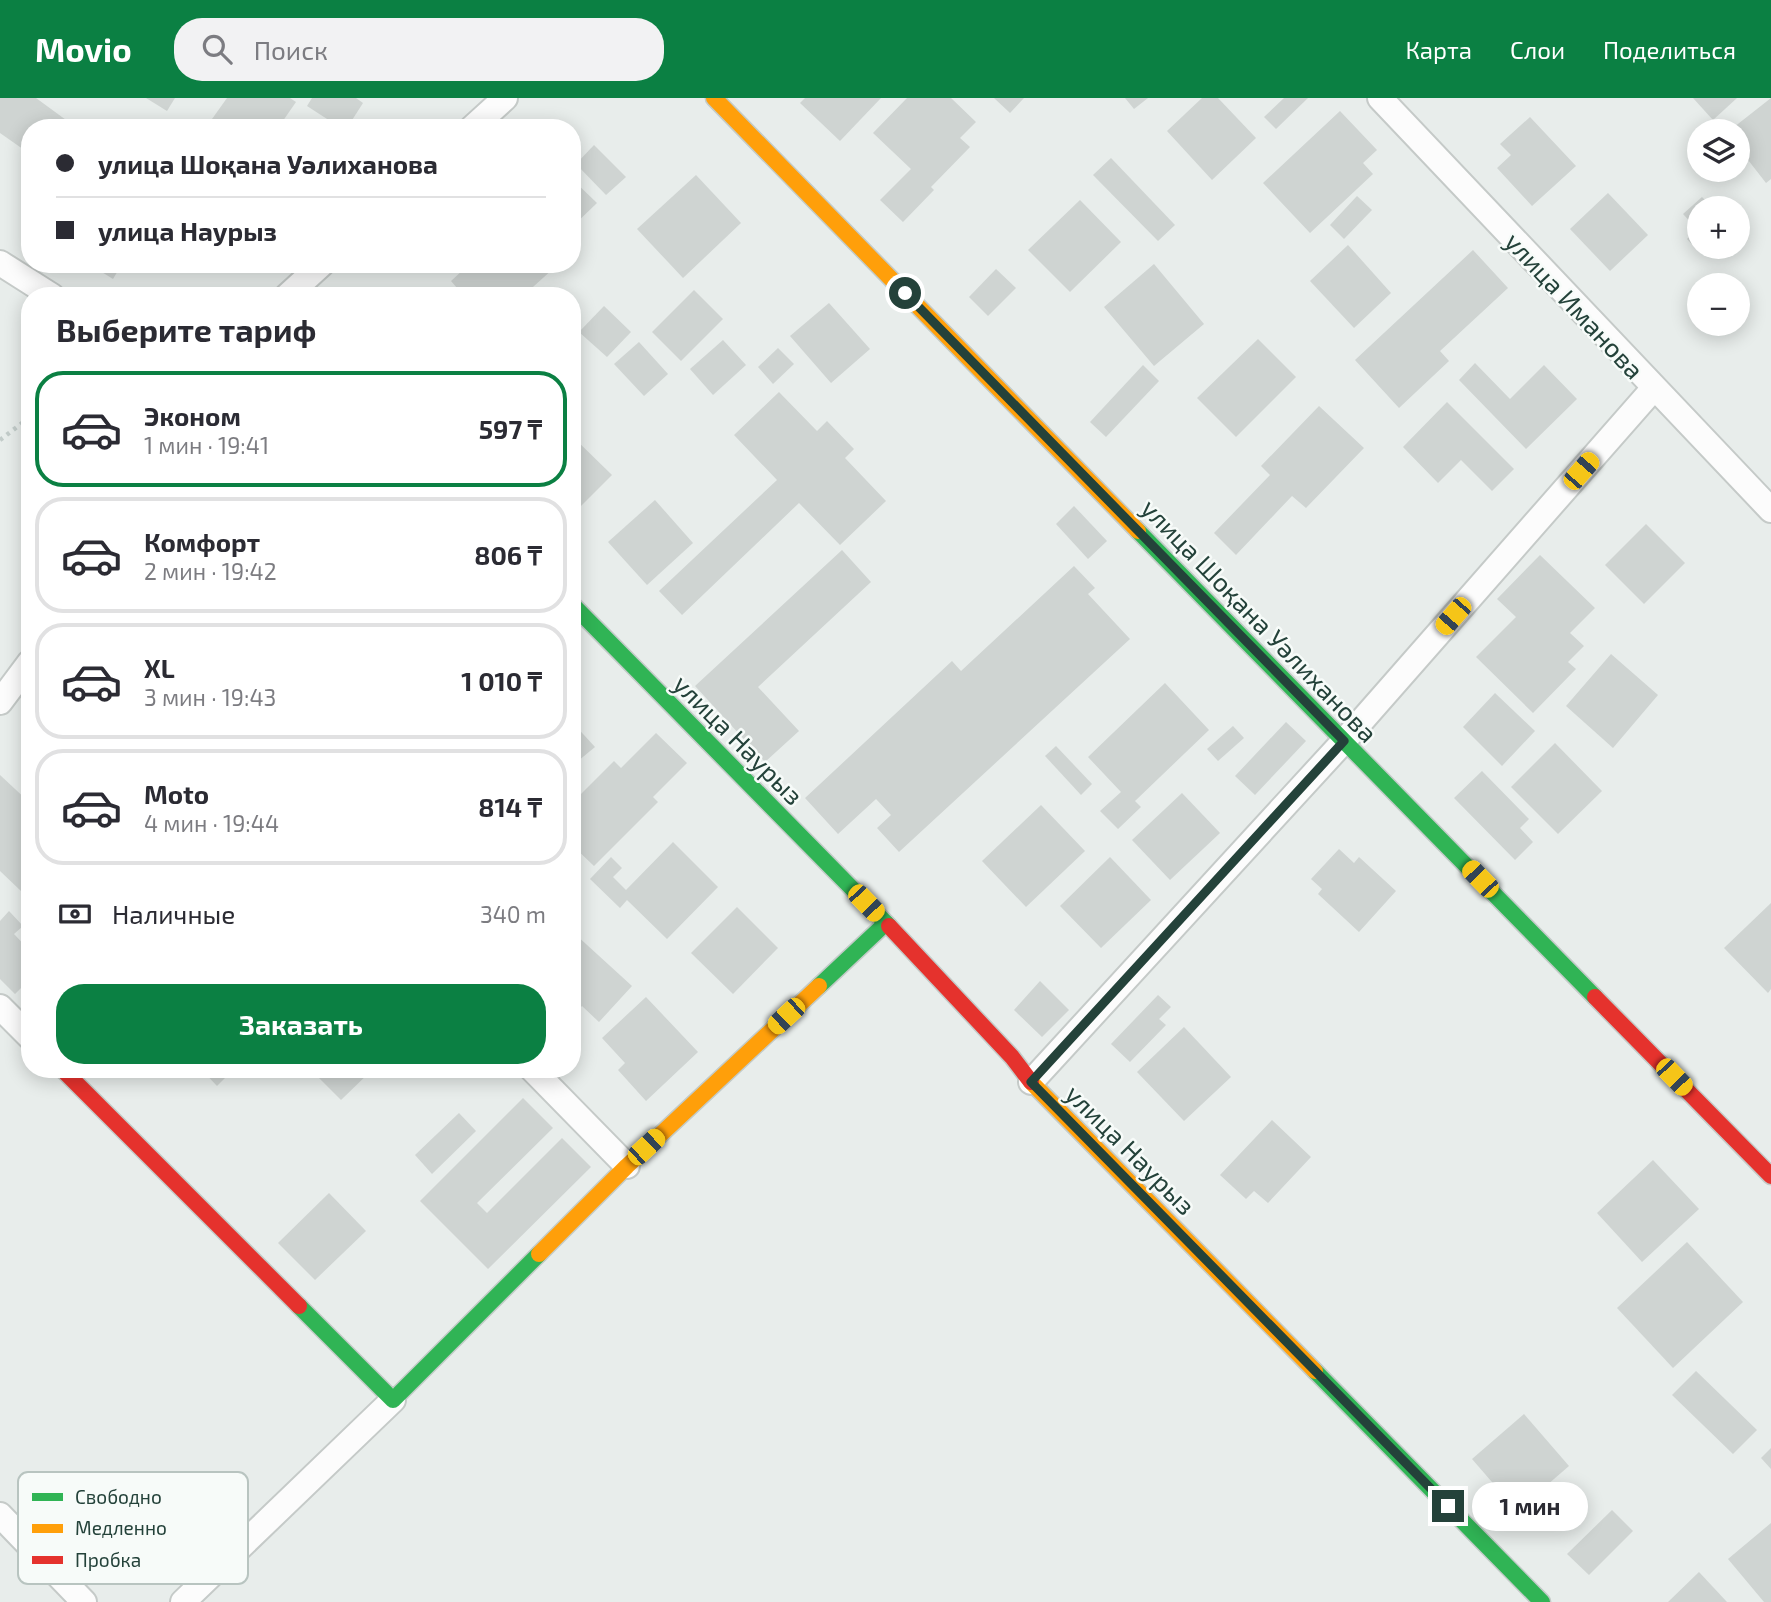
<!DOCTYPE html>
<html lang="ru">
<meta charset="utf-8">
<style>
:root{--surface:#fff;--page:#f2f2f3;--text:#2b2b33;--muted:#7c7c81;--line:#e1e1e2;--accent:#0b8043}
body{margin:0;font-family:"Exo 2",sans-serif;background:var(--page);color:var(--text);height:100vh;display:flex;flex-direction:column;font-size:26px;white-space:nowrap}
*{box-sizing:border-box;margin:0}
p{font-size:23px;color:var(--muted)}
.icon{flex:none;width:38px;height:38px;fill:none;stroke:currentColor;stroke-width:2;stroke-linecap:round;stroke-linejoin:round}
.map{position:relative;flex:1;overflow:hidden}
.drawer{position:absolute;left:21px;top:189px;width:560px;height:791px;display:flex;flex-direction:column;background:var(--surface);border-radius:28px;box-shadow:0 4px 18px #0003}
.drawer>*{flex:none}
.hud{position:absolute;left:21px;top:21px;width:560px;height:154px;border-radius:28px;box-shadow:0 4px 18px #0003;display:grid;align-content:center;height:154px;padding:0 35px;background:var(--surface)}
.buttons{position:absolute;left:1687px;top:21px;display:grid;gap:14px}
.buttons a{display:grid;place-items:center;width:63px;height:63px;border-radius:50%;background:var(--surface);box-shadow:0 4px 18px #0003;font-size:35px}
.end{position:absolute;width:32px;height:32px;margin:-16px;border:9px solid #24423a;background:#fff;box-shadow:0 0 0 4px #fff}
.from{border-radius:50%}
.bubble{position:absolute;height:49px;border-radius:24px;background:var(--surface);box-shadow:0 4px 18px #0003;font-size:23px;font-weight:700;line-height:49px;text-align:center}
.car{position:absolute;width:21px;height:42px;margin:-21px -10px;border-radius:9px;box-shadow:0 0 5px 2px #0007;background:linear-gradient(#f5c518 24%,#345 0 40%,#f5c518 0 76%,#345 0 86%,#f5c518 0)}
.hud b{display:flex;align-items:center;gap:24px;height:66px;font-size:26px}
.hud b+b{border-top:2px solid var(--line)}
.hud i{width:18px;height:18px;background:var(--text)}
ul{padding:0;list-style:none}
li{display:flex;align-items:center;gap:21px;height:116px;margin:0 14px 10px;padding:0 21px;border:4px solid var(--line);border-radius:28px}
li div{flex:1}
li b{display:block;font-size:26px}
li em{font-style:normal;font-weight:700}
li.selected{border-color:var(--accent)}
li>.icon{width:63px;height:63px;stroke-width:1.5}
h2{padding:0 35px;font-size:32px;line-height:84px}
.pay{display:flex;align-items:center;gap:18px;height:77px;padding:0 35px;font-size:26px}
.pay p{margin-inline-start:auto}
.button{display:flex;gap:14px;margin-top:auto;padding:14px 35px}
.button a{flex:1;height:80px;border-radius:28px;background:var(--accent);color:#fff;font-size:28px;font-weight:700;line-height:80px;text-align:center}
header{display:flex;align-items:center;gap:42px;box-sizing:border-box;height:98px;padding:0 35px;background:var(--accent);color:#fff}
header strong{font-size:33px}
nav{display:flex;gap:38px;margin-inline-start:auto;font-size:24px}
.search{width:490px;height:63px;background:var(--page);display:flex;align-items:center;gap:18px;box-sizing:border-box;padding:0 24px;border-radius:28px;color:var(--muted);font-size:26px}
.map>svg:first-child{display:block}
.building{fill:#cfd4d2}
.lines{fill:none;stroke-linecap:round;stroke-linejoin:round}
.street-casing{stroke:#c5cac8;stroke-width:28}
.fast-casing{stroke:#c3cbc8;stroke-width:19}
.slow-casing{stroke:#c3cbc8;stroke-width:19}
.jam-casing{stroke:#c3cbc8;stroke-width:19}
.path{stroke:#c3ccca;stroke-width:4.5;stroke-dasharray:3.5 5;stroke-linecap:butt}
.street{stroke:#fcfcfc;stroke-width:24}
.fast{stroke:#30b455;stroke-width:16}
.slow{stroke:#ff9f0a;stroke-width:16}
.jam{stroke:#e5322d;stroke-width:16}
.route{stroke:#24423a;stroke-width:9}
.labels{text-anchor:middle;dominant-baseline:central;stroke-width:5;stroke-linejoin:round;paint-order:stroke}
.street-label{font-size:26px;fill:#24423a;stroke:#f7fbf9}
.key{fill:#f7fbf9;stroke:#b8c4c0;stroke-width:2}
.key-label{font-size:19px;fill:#24423a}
</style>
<header>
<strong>Movio</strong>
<div class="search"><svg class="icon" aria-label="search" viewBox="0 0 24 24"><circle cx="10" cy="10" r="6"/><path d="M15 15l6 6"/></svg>Поиск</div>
<nav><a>Карта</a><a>Слои</a><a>Поделиться</a></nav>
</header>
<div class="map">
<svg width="1771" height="1504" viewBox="0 0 1771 1504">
<rect width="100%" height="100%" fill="#e8edeb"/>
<g class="building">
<polygon points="0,0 36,0 77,30 30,30 30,56 0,35"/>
<polygon points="146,0 175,0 167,13"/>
<polygon points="227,0 290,0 296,4 278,30 209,30 207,28"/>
<polygon points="312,0 356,0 363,5 347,30 341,30 307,8"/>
<polygon points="805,0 881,0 840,43 800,5"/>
<polygon points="907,0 951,0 976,24 960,40 970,49 931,89 934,92 903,124 880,102 911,71 873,35"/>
<polygon points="994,0 1024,0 1010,15"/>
<polygon points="1125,0 1148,0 1134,11"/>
<polygon points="1202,0 1218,0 1256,40 1212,82 1167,33"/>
<polygon points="1284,0 1308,0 1276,31 1264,19"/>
<polygon points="1693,0 1737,0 1713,22"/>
<polygon points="1771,0 1771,81 1766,85 1738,49 1738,33 1729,33"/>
<polygon points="1340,13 1377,52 1363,65 1373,76 1310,135 1263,85"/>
<polygon points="1530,19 1576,68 1532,108 1497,70 1511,57 1500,46"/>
<polygon points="594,47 626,79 606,97 576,66"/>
<polygon points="1111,60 1175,127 1158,143 1093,77"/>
<polygon points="696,77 741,125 683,180 637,131"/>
<polygon points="572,81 597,105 572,129"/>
<polygon points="1608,95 1648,137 1610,173 1570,131"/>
<polygon points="1357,98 1372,112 1344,141 1330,127"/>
<polygon points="1702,99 1713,110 1699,110 1699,149 1707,149 1700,155 1687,141 1697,131 1683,116"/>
<polygon points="1080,102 1121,144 1070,194 1028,152"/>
<polygon points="1348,147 1391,195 1354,230 1310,183"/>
<polygon points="1473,152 1508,190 1440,253 1449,263 1399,310 1355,262"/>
<polygon points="89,166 122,166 113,181"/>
<polygon points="460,166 550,166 554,170 523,198 464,198 451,183 464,171"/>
<polygon points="1154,166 1204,226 1154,268 1104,209"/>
<polygon points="996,171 1016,190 988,218 969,199"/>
<polygon points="694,192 723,221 681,263 652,234"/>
<polygon points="829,205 870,251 831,285 790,238"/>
<polygon points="604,208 631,234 607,259 579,234"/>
<polygon points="1258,241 1296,279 1236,339 1197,300"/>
<polygon points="723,242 746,267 713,297 690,271"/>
<polygon points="639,244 668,276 644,298 614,266"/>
<polygon points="778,250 794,266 773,286 758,269"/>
<polygon points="1475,265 1510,301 1544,267 1577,301 1526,351 1459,282"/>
<polygon points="1143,267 1159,283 1106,339 1090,324"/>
<polygon points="779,294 817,333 827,323 854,351 845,360 886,403 840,447 799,405 682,517 659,493 777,382 734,337"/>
<polygon points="1447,304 1514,371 1492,393 1461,362 1438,385 1403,349"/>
<polygon points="1319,308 1364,350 1306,410 1292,398 1236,457 1214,435 1270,377 1261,368"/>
<polygon points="572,338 612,377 572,417"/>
<polygon points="655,402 693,445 647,487 608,444"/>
<polygon points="1074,408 1107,443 1088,461 1056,426"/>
<polygon points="1646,426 1685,465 1644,506 1605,467"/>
<polygon points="842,452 871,484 758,589 799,633 765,664 695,588"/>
<polygon points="1540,457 1595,510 1570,535 1584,548 1568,564 1576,571 1533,615 1476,559 1516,519 1497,501"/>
<polygon points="1074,468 1095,490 1088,496 1130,541 899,754 877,730 891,717 876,701 838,736 805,700 952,563 961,573"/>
<polygon points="1611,556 1658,597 1613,650 1566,608"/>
<polygon points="1165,585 1209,632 1135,703 1141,709 1118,731 1100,713 1121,694 1088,659"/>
<polygon points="1495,595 1535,633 1502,668 1463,629"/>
<polygon points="572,624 595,649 572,668"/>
<polygon points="1286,624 1306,643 1255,697 1235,678"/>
<polygon points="1233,628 1244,640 1218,663 1207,651"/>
<polygon points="656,635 687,665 653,699 658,704 594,768 572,747 572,705 614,663 621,670"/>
<polygon points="1555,645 1602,693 1558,736 1511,689"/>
<polygon points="1056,648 1092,686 1081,697 1045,658"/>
<polygon points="1482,673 1529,721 1520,730 1533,744 1515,762 1454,700"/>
<polygon points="0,677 30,705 30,783 21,793 0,773"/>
<polygon points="1182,695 1220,735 1170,782 1132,742"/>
<polygon points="1041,707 1085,753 1026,809 982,763"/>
<polygon points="673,744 718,789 667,841 627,802 620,810 590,781 611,759 622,770 613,779 626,792"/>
<polygon points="1339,751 1354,765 1359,759 1396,793 1359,834 1318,796 1322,791 1311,781"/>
<polygon points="1110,759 1151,802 1101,850 1060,808"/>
<polygon points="1771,805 1771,891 1768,895 1724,850"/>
<polygon points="737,809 778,850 733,896 691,855"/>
<polygon points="9,813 23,828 14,836 30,853 30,881 15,896 0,881 0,823"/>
<polygon points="575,836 632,888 599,924 582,908 572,918 572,839"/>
<polygon points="1040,883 1069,912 1042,939 1014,912"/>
<polygon points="1158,897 1171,909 1159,921 1166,927 1130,964 1111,946"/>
<polygon points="646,899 698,954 646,1003 618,972 625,965 602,940"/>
<polygon points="1184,929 1231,979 1184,1023 1137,974"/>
<polygon points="201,971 234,971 217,988"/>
<polygon points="310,971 373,971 341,1002"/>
<polygon points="523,1000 553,1030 477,1105 487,1115 562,1040 591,1069 488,1171 420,1103"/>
<polygon points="459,1015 476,1033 432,1076 415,1057"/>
<polygon points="1272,1022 1311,1059 1268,1105 1254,1093 1246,1101 1220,1077"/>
<polygon points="1653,1062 1699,1111 1642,1164 1597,1115"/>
<polygon points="329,1095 366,1133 315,1182 278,1145"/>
<polygon points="1687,1144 1743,1204 1673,1270 1617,1210"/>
<polygon points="1696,1273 1757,1332 1733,1356 1672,1297"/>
<polygon points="1524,1316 1569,1368 1517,1413 1472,1361"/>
<polygon points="1771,1350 1771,1371 1761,1360"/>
<polygon points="1612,1412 1633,1433 1589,1477 1567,1456"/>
<polygon points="1771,1425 1771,1504 1764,1504 1728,1461"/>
<polygon points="1699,1474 1727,1504 1668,1504"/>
</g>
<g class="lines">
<g class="street-casing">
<g id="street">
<polyline points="1380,0 1771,412"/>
<polyline points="472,30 505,0"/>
<polyline points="0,165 52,198"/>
<polyline points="287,198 322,166"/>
<polyline points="0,604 30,564"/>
<polyline points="0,909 30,939"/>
<polyline points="532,971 627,1068"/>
<polyline points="1031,984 1344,643 1654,290"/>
<polyline points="0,1417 84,1504"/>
<polyline points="183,1504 393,1302"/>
</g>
</g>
<g class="fast-casing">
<g id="fast">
<polyline points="1138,433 1595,899"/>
<polyline points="572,506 889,828"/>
<polyline points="819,888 886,825"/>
<polyline points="299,1208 393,1302 539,1156"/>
<polyline points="1315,1273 1542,1504"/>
</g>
</g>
<g class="slow-casing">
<g id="slow">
<polyline points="714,0 1138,433"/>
<polyline points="1031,984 1315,1273"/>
<polyline points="539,1156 627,1068 819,888"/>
</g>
</g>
<g class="jam-casing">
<g id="jam">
<polyline points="889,828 1012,959 1031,984"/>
<polyline points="1595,899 1771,1078"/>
<polyline points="62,971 299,1208"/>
</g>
</g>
<polyline class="path" points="0,342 30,319"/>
<use href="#street" class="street"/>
<use href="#fast" class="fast"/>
<use href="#slow" class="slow"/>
<use href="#jam" class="jam"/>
</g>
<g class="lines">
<polyline class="route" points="905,195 1344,643 1031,984 1448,1408"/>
</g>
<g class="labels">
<g class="street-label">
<text transform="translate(1575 207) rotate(47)">улица Иманова</text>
<text transform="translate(1260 522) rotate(46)">улица Шоқана Уәлиханова</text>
<text transform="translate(739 641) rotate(45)">улица Наурыз</text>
<text transform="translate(1131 1051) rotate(45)">улица Наурыз</text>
</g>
</g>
<rect x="18" y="1374" width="230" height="112" rx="10" class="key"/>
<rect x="32" y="1395" width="31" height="8" fill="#30b455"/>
<rect x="32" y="1426" width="31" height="9" fill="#ff9f0a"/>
<rect x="32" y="1458" width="31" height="8" fill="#e5322d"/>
<g class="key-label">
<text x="75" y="1406">Свободно</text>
<text x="75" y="1437">Медленно</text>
<text x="75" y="1469">Пробка</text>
</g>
</svg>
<div class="buttons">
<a><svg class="icon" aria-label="layers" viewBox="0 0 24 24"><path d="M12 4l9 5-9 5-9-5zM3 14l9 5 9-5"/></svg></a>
<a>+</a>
<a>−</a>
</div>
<i class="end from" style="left:905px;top:195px"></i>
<i class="end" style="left:1448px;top:1408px"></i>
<div class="bubble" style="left:1472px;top:1384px;width:116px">1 мин</div>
<i class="car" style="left:1581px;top:373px;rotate:41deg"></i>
<i class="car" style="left:1453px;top:518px;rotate:221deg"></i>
<i class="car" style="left:1480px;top:781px;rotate:316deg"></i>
<i class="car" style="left:866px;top:805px;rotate:136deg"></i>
<i class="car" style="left:786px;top:918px;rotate:227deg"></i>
<i class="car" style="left:1674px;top:979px;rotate:136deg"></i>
<i class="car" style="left:646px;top:1049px;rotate:47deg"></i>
<div class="hud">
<b><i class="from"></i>улица Шоқана Уәлиханова</b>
<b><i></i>улица Наурыз</b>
</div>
<section class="drawer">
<h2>Выберите тариф</h2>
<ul>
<li class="selected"><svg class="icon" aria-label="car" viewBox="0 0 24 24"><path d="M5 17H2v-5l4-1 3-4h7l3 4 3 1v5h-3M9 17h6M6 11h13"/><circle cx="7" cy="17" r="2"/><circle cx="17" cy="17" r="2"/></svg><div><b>Эконом</b><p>1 мин · 19:41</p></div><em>597 ₸</em></li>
<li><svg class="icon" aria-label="car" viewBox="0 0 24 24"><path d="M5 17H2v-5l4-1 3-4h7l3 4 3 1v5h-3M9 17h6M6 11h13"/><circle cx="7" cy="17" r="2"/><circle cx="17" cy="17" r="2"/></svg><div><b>Комфорт</b><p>2 мин · 19:42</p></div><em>806 ₸</em></li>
<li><svg class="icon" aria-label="car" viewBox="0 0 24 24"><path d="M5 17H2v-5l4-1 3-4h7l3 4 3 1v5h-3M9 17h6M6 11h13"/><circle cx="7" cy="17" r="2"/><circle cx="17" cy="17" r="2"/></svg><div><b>XL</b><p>3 мин · 19:43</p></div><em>1 010 ₸</em></li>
<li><svg class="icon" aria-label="car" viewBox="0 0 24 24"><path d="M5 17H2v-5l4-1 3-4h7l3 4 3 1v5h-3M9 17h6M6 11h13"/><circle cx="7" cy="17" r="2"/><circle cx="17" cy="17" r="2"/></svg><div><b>Moto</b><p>4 мин · 19:44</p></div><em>814 ₸</em></li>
</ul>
<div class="pay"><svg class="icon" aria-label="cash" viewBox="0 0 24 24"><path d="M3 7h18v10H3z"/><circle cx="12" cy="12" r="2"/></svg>Наличные<p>340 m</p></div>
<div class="button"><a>Заказать</a></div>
</section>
</div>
